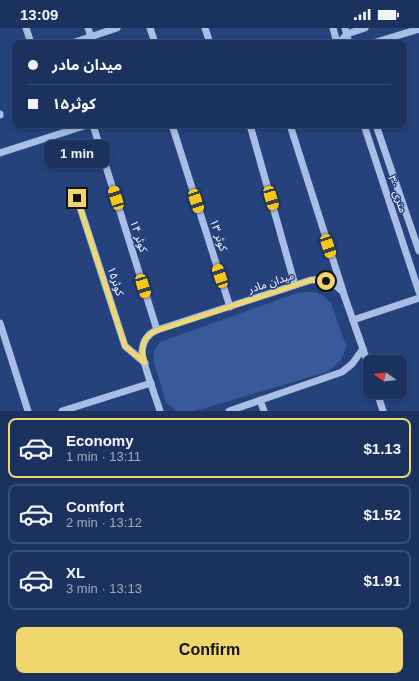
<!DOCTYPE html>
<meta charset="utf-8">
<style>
:root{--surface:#1c325e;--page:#293e67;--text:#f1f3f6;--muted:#a0aabc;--line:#3a4d73;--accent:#efd66d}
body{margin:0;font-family:Arial,"Noto Sans Arabic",sans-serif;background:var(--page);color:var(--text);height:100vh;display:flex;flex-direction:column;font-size:15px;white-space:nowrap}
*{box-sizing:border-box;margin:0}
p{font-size:13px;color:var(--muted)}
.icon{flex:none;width:22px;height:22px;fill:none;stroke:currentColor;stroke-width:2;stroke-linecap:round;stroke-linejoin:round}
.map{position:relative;height:383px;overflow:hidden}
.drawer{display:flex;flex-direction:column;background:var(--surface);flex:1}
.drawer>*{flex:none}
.top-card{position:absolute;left:12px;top:12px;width:395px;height:88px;border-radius:8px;box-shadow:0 2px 6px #0003,0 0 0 1px var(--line);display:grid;align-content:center;height:88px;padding:0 16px;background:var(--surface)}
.needle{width:26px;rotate:284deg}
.controls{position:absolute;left:363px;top:327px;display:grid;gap:8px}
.controls a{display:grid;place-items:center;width:44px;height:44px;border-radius:8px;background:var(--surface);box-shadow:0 2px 6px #0003,0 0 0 1px var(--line);font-size:20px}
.end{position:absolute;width:18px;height:18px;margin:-9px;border:5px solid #efd66d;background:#111;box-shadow:0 0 0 2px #111}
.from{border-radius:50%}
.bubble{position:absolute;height:28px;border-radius:8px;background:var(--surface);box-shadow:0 2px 6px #0003,0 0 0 1px var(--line);font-size:13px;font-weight:800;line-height:28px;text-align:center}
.car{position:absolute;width:12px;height:24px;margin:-12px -6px;border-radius:5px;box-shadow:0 0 3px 1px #0007;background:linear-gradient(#f5c518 24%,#345 0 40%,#f5c518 0 76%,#345 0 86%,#f5c518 0)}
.top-card b{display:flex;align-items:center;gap:14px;height:38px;font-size:15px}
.top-card b+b{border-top:1px solid var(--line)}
.top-card i{width:10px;height:10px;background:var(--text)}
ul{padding:7px 0 0;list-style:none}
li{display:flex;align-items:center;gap:12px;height:60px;margin:0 8px 6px;padding:0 8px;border:2px solid var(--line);border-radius:8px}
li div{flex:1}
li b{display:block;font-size:15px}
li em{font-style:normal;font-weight:800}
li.active{border-color:var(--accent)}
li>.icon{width:36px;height:36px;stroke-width:1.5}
.button{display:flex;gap:8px;margin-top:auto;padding:8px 16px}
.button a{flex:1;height:46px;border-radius:8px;background:var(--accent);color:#111;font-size:16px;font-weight:800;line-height:46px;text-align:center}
.status{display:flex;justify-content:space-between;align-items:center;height:28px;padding:0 20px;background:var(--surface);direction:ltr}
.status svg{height:11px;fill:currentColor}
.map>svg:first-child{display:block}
.green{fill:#385a9a}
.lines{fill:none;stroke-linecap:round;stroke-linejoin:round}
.minor{stroke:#a9bee5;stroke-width:7}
.route{stroke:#efd66d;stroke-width:5}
.labels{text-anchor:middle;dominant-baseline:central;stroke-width:3;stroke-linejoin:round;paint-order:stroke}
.street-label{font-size:11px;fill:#fff;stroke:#25427d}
</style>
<div class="status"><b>13:09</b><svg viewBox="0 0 49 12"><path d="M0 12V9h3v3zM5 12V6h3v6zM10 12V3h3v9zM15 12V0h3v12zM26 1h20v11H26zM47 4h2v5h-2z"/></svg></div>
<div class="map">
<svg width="419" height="383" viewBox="0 0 419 383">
<rect width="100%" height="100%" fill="#25427d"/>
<polygon class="green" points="306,264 315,264 324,268 331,275 346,318 344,326 340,333 334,339 327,344 195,383 176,383 166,374 154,335 154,323 160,314 297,265"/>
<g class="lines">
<g class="minor">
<polyline points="26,0 31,15"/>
<polyline points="88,0 93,15"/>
<polyline points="150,0 155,15"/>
<polyline points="205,0 210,15"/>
<polyline points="333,0 337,15"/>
<polyline points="345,0 349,15"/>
<polyline points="72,15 117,0"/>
<polyline points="339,15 347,6 365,0"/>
<polyline points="373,15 419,1"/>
<polyline points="0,86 0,87"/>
<polyline points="93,97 157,302"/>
<polyline points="172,97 230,279"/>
<polyline points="250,97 295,257"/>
<polyline points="290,97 343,263"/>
<polyline points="364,97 419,264"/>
<polyline points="376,97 419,223"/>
<polyline points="0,125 87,97"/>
<polyline points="77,170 125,318 145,335"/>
<polyline points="353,292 419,270"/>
<polyline points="0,295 28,383"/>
<polyline points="363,321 370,342"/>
<polyline points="377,364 383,383"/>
<polyline points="260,372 264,383"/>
<polyline points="62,383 151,355"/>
<path d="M160,383C157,373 141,330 142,323C143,313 147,306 157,302L311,252C324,251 334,254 343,264L363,321L352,336L342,344L229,383"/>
</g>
</g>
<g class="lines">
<path class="route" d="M77,170L125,318L145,335C141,322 141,312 153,304L311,252L326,253"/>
</g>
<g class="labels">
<g class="street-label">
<text transform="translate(398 166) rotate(72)">۳۰ متری</text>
<text transform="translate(219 207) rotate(72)">کوثر ۱۳</text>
<text transform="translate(139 208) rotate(72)">کوثر ۱۴</text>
<text transform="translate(116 253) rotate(72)">کوثر۱۵</text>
<text transform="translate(271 254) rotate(-18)">میدان مادر</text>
</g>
</g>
</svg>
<div class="controls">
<a><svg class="needle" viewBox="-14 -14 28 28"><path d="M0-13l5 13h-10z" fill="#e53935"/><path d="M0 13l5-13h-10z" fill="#a0aabc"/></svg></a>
</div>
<i class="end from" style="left:326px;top:253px"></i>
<i class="end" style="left:77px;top:170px"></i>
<div class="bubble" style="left:44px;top:112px;width:66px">1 min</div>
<i class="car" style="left:116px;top:170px;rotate:343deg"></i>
<i class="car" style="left:271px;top:170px;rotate:164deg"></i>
<i class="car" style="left:196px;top:173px;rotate:162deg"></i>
<i class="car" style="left:328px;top:218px;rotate:162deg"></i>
<i class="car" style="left:220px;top:248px;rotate:342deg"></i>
<i class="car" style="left:143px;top:258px;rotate:163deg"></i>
<div class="top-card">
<b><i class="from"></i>میدان مادر</b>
<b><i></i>کوثر۱۵</b>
</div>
</div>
<section class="drawer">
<ul>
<li class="active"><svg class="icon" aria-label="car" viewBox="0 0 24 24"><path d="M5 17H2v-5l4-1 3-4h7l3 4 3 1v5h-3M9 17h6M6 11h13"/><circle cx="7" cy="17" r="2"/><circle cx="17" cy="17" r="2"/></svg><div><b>Economy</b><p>1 min · 13:11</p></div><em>$1.13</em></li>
<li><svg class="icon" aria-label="car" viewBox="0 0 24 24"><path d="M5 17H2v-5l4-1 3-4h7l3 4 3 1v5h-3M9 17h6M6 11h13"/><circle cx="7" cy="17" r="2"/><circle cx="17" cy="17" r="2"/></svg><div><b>Comfort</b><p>2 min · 13:12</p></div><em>$1.52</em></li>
<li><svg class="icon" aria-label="car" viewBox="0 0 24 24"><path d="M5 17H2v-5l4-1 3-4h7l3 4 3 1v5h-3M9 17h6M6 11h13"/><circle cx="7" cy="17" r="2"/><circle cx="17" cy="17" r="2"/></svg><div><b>XL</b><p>3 min · 13:13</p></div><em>$1.91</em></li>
</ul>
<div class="button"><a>Confirm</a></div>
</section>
